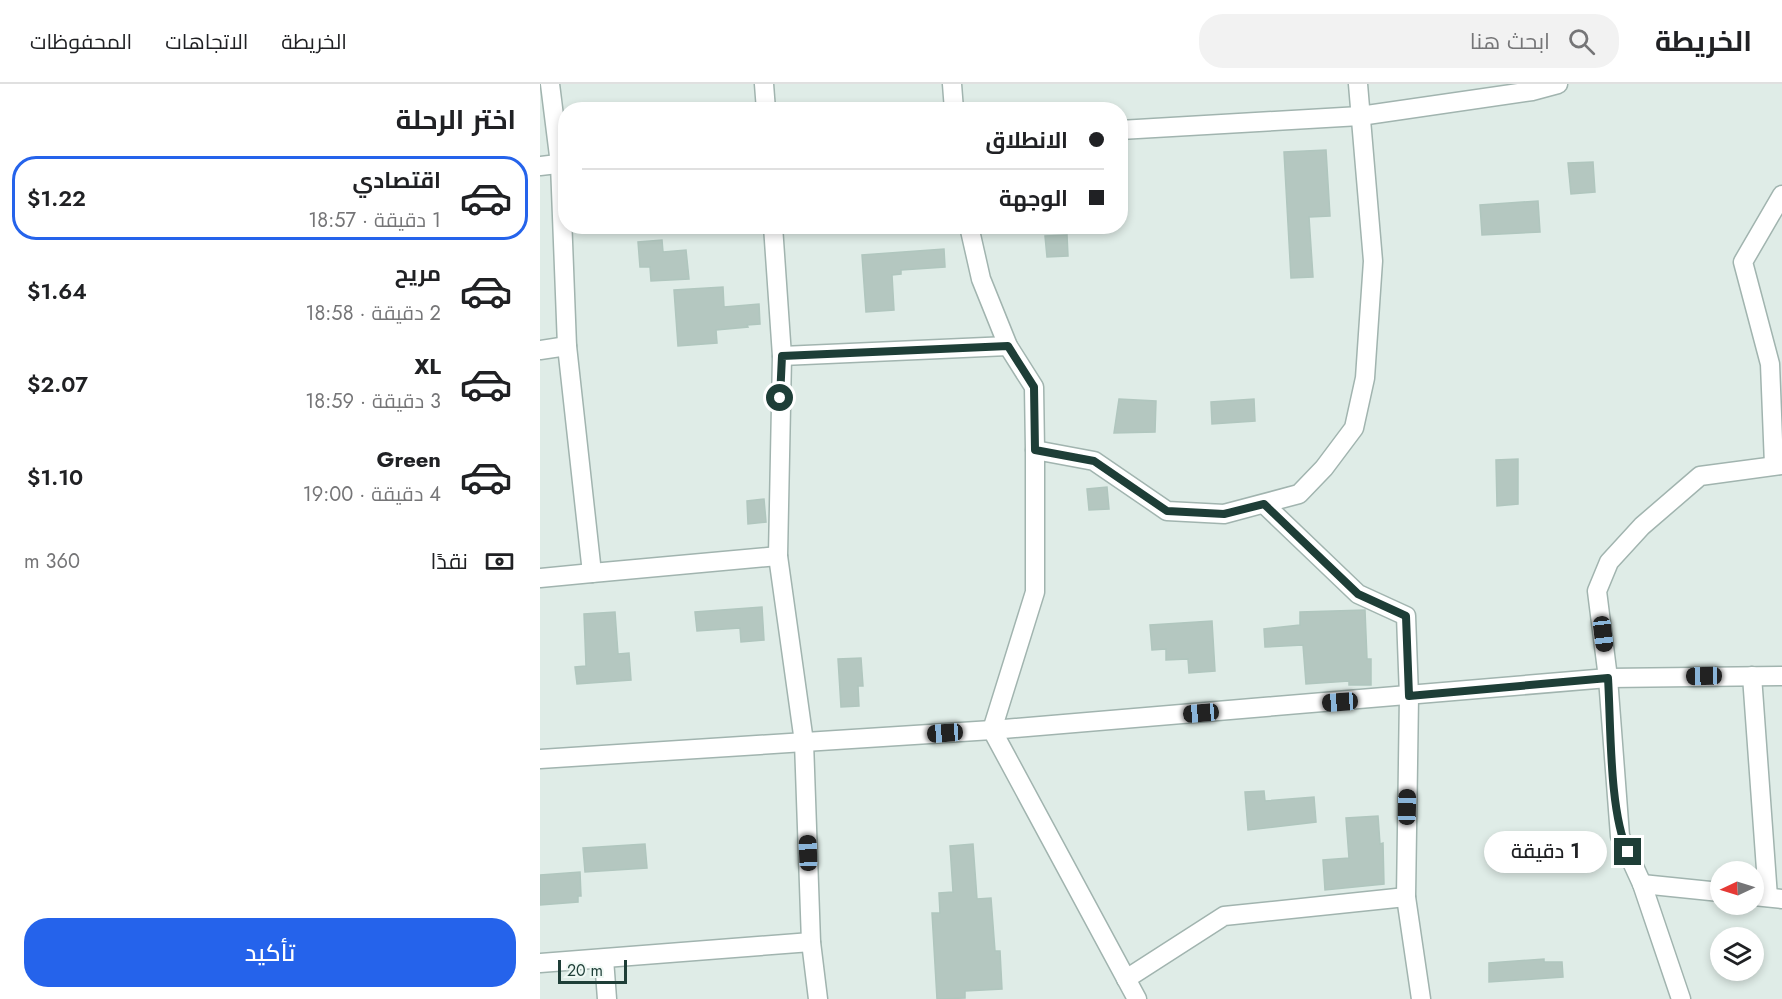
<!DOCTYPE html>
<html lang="ar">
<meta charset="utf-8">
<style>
:root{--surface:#fff;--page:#f2f2f2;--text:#202124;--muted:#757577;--line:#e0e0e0;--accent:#2563eb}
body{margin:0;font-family:Jost,Cairo,sans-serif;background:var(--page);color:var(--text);direction:rtl;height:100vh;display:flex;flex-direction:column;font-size:22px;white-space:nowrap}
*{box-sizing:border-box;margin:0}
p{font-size:20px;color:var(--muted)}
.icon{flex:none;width:33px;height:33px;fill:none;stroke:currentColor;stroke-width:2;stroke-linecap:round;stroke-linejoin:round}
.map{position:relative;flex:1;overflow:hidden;direction:ltr}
.panel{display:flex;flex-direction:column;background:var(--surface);width:540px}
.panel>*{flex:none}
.top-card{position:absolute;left:18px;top:18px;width:570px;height:132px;border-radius:24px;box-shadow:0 3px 9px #0003;direction:rtl;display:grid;align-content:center;height:132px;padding:0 24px;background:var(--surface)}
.needle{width:39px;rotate:266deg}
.tools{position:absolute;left:1170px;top:777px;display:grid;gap:12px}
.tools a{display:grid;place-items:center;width:54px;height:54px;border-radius:50%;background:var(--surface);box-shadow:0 3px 9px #0003;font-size:30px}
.scale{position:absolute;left:18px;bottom:15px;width:69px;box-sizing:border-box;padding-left:6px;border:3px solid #1e3e37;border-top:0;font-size:16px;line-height:21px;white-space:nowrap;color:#1e3e37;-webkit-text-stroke:4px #eff8f4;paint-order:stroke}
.end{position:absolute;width:27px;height:27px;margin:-14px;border:8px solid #1e3e37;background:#fff;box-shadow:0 0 0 3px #fff}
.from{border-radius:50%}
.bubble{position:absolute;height:42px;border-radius:21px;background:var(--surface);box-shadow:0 3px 9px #0003;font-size:20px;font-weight:600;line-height:42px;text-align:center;direction:rtl}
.car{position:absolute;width:18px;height:36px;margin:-18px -9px;border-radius:8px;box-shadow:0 0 4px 2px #0007;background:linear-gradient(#222 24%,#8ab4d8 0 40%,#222 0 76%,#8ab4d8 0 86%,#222 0)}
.top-card b{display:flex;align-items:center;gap:21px;height:57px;font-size:22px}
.top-card b+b{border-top:2px solid var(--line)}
.top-card i{width:15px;height:15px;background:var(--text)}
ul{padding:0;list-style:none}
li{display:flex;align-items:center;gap:18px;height:84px;margin:0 12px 9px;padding:0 12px;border:3px solid transparent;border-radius:24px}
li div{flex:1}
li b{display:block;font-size:22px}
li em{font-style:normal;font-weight:600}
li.active{border-color:var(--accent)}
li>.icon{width:54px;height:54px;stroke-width:1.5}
h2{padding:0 24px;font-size:27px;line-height:72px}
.pay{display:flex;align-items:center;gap:15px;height:66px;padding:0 24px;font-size:22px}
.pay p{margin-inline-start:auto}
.action{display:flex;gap:12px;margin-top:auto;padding:12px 24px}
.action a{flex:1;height:69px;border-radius:24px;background:var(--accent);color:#fff;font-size:24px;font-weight:600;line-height:69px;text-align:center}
header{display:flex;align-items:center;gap:36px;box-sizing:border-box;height:84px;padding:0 30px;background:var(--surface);border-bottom:2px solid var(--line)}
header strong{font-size:28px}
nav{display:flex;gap:33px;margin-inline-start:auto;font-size:21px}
.search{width:420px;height:54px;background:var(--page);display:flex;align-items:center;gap:15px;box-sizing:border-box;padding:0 21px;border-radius:24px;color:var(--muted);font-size:22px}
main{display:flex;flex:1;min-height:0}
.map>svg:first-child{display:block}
.building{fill:#b4c7c0;stroke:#b0c6be;stroke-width:1.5}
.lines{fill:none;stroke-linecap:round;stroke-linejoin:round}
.minor-casing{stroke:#a1b4af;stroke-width:21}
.minor{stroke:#fff;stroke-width:18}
.route{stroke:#1e3e37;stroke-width:8}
</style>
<header>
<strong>الخريطة</strong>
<div class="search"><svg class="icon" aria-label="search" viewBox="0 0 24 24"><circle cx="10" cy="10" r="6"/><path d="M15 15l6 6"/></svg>ابحث هنا</div>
<nav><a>الخريطة</a><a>الاتجاهات</a><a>المحفوظات</a></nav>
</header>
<main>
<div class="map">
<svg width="1242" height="915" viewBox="0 0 1242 915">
<rect width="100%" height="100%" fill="#dfece7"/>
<g class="building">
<polygon points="786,66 790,132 769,133 773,193 751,194 744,68"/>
<polygon points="1053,78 1055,108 1031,110 1028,79"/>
<polygon points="998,117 1000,148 942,151 940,121"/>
<polygon points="527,151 528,172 507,173 505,152"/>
<polygon points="122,156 123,168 146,166 149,195 111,197 110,183 100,183 98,158"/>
<polygon points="404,165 405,183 361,186 361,190 352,191 354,226 326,228 322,171"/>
<polygon points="183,203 184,223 219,220 220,240 207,241 208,243 176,246 177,259 138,262 134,206"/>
<polygon points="579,315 616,317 615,348 574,349"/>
<polygon points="714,315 715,337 672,340 671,318"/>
<polygon points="978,375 978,420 957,422 956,376"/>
<polygon points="567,403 569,425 549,426 547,405"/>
<polygon points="224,415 226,438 208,440 207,417"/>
<polygon points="222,523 224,556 201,558 200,544 157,547 155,528"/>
<polygon points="825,526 827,575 831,575 831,601 809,601 809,597 766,600 763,561 725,563 724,545 760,541 760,528"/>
<polygon points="75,528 78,570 89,569 91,596 37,600 35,583 46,582 44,530"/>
<polygon points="672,537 675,587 649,589 648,575 626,576 626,565 612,566 610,541"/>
<polygon points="321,574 323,602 318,602 319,622 301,623 298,575"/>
<polygon points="724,707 725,717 774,713 776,738 708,746 705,708"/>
<polygon points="838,732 840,760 843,759 844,800 785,806 783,776 809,774 806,734"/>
<polygon points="105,760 107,784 45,788 43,764"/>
<polygon points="433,760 437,815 451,814 455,867 460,867 462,905 425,907 425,914 397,915 392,829 400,829 399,809 413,808 410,762"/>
<polygon points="40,788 41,812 38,812 38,818 0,821 0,791"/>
<polygon points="1004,875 1004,878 1022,878 1023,893 949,898 949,879"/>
</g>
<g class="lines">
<g class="minor-casing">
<g id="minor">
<polyline points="10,0 20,80 27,262 52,489 238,472"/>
<polyline points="224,0 226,26"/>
<polyline points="412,0 414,26"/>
<polyline points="580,46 820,32 992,7 1018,0"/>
<polyline points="0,82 26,79"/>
<polyline points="233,142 242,272 238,472 264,658 271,858 278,915"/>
<polyline points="429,142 441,195 468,262 494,303 495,366"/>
<polyline points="0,266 27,262"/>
<polyline points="242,272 468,262"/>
<polyline points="1234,381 1230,280 1203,178 1242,111"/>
<polyline points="724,420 818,510 866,532 869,612 866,813 881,915"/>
<polyline points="0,494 52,489"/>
<polyline points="1212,592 1228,813"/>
<polyline points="0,675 452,646 1068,594 1242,592"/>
<polyline points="1102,800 1180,808"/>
<polyline points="1214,812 1242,815"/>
<polyline points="64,875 67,915"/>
<polyline points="0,879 271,858"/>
<polyline points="586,895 684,832 866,813"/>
<polyline points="597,915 452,646 495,508 495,366 554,377 627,427 684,430 759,410 784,384 814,344 825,294 833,177 818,0"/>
<polyline points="1141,915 1102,800 1080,752 1068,594 1057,507 1069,478 1102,442 1160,392 1242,381"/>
</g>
</g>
<use href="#minor" class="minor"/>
</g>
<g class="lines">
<path class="route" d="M240,314L242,272L468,262L494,303L495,366L554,377L627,427L684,430L724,420L818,510L866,532L869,612L1068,594C1071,641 1069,728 1088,768"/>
</g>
</svg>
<div class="tools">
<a><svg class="needle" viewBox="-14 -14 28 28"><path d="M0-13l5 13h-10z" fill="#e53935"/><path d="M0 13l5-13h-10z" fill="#757577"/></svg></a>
<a><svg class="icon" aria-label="layers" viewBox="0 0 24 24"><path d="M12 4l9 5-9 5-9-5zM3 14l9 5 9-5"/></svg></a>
</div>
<div class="scale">20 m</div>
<i class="end from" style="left:240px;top:314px"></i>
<i class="end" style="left:1088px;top:768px"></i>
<div class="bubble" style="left:944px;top:747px;width:123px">1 دقيقة</div>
<i class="car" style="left:1063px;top:550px;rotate:173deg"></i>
<i class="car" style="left:1164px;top:592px;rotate:269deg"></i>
<i class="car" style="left:800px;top:618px;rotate:266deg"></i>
<i class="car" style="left:661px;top:629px;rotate:265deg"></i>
<i class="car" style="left:405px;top:649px;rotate:266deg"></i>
<i class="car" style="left:867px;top:723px;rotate:1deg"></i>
<i class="car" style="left:268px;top:769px;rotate:358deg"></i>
<div class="top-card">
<b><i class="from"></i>الانطلاق</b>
<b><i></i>الوجهة</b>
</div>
</div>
<section class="panel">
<h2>اختر الرحلة</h2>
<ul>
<li class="active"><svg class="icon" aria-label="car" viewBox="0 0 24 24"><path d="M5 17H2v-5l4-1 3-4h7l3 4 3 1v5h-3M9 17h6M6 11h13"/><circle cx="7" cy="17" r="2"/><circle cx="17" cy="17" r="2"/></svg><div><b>اقتصادي</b><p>1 دقيقة · 18:57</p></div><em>$1.22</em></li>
<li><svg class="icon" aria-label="car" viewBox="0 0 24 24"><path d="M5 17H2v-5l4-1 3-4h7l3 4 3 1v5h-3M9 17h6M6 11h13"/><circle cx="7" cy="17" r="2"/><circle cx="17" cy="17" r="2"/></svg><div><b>مريح</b><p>2 دقيقة · 18:58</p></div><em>$1.64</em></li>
<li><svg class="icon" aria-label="car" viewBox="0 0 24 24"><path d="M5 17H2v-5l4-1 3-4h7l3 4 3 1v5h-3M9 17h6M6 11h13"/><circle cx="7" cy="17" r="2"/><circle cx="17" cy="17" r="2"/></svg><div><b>XL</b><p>3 دقيقة · 18:59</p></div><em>$2.07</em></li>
<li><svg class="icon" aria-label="car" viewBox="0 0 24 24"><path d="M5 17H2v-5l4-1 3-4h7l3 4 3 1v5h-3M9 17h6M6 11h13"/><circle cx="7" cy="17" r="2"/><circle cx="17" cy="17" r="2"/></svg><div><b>Green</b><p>4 دقيقة · 19:00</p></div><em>$1.10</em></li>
</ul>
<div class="pay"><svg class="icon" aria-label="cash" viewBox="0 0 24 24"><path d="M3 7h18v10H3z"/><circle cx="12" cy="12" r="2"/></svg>نقدًا<p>360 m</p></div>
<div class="action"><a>تأكيد</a></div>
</section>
</main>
